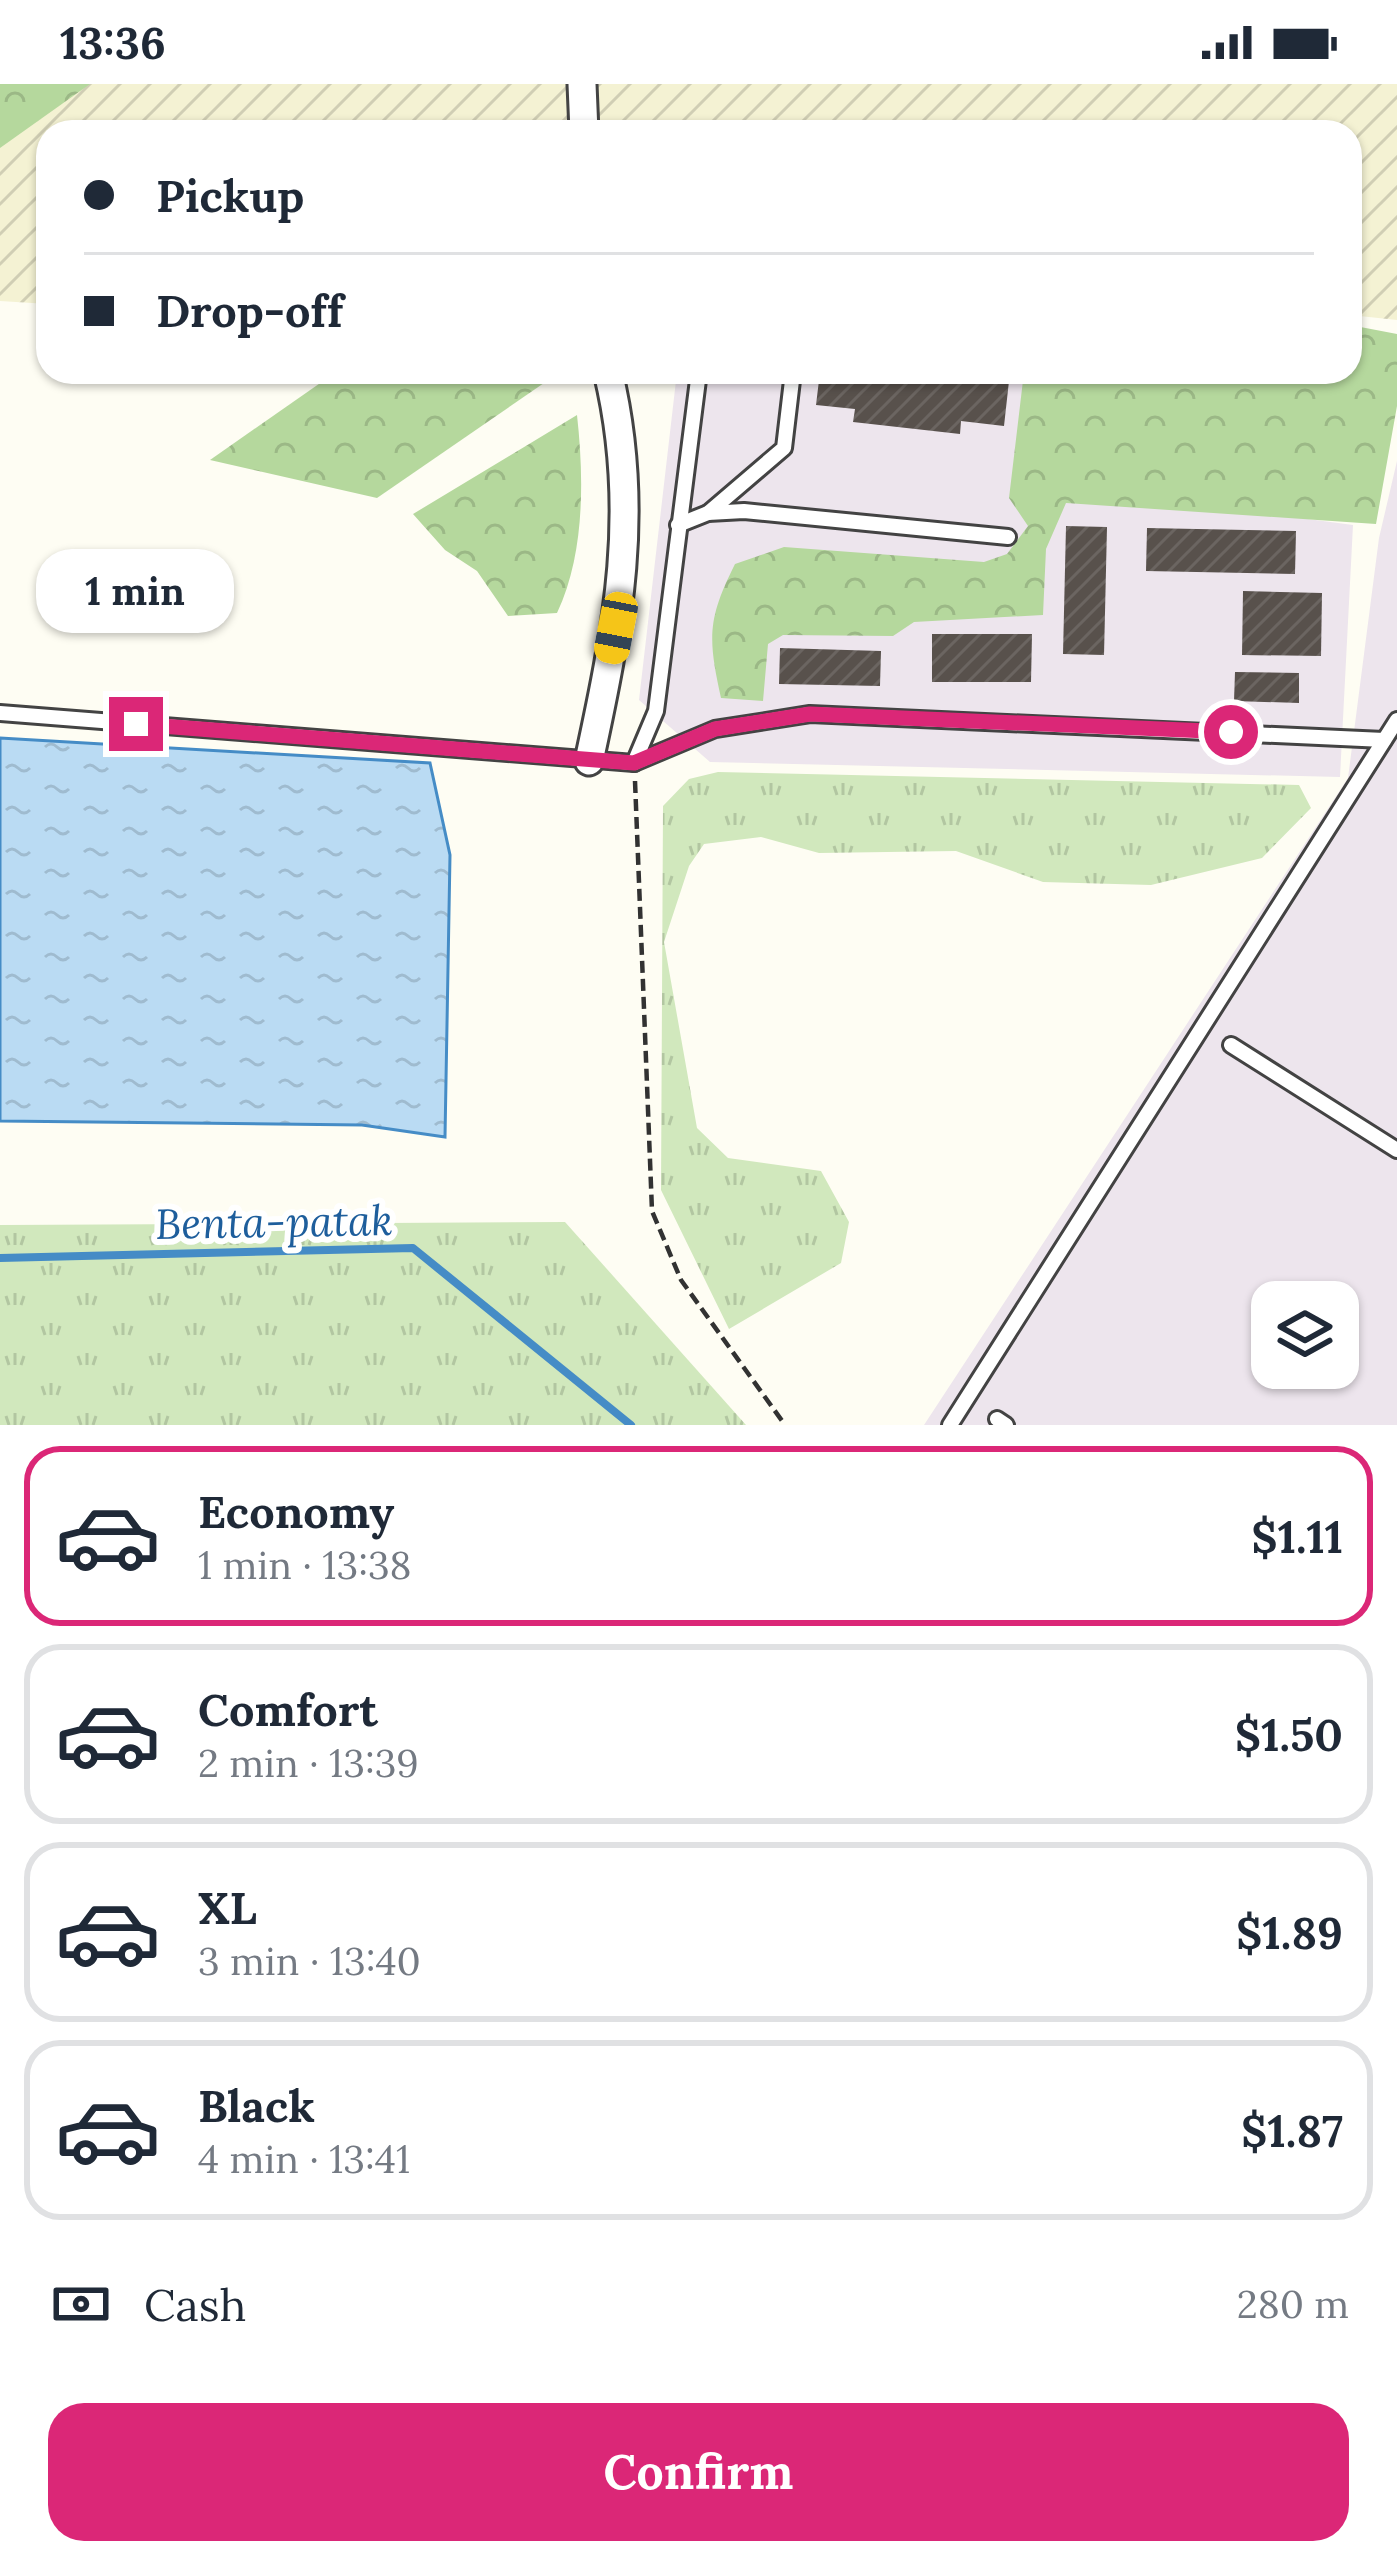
<!DOCTYPE html>
<meta charset="utf-8">
<style>
:root{--surface:#fff;--page:#f6f6f7;--text:#1f2937;--muted:#747a83;--line:#e0e1e3;--accent:#db2777}
body{margin:0;font-family:Lora,serif;background:var(--page);color:var(--text);height:100vh;display:flex;flex-direction:column;font-size:45px;white-space:nowrap}
*{box-sizing:border-box;margin:0}
p{font-size:39px;color:var(--muted)}
.icon{flex:none;width:66px;height:66px;fill:none;stroke:currentColor;stroke-width:2;stroke-linecap:round;stroke-linejoin:round}
.map{position:relative;height:1341px;overflow:hidden}
.side{display:flex;flex-direction:column;background:var(--surface);flex:1}
.side>*{flex:none}
.hud{position:absolute;left:36px;top:36px;width:1326px;height:264px;border-radius:36px;box-shadow:0 3px 9px #0004;display:grid;align-content:center;height:264px;padding:0 48px;background:var(--surface)}
.tools{position:absolute;left:1251px;top:1197px;display:grid;gap:24px}
.tools a{display:grid;place-items:center;width:108px;height:108px;border-radius:24px;background:var(--surface);box-shadow:0 3px 9px #0004;font-size:60px}
.end{position:absolute;width:54px;height:54px;margin:-27px;border:15px solid #db2777;background:#fff;box-shadow:0 0 0 6px #fff}
.from{border-radius:50%}
.bubble{position:absolute;height:84px;border-radius:36px;background:var(--surface);box-shadow:0 3px 9px #0004;font-size:39px;font-weight:700;line-height:84px;text-align:center}
.car{position:absolute;width:36px;height:72px;margin:-36px -18px;border-radius:15px;box-shadow:0 0 9px 3px #0007;background:linear-gradient(#f5c518 24%,#345 0 40%,#f5c518 0 76%,#345 0 86%,#f5c518 0)}
.hud b{display:flex;align-items:center;gap:42px;height:114px;font-size:45px}
.hud b+b{border-top:3px solid var(--line)}
.hud i{width:30px;height:30px;background:var(--text)}
ul{padding:21px 0 0;list-style:none}
li{display:flex;align-items:center;gap:36px;height:180px;margin:0 24px 18px;padding:0 24px;border:6px solid var(--line);border-radius:36px}
li div{flex:1}
li b{display:block;font-size:45px}
li em{font-style:normal;font-weight:700}
li.selected{border-color:var(--accent)}
li>.icon{width:108px;height:108px;stroke-width:1.5}
.pay{display:flex;align-items:center;gap:30px;height:132px;padding:0 48px;font-size:45px}
.pay p{margin-inline-start:auto}
.cta{display:flex;gap:24px;margin-top:auto;padding:24px 48px}
.cta a{flex:1;height:138px;border-radius:36px;background:var(--accent);color:#fff;font-size:48px;font-weight:700;line-height:138px;text-align:center}
.status{display:flex;justify-content:space-between;align-items:center;height:84px;padding:0 60px;background:var(--surface);direction:ltr}
.status svg{height:33px;fill:currentColor}
.map>svg:first-child{display:block}
.industrial{fill:#ede5ed;fill-rule:evenodd}
.farmland{fill:url(#farmland-furrows)}
.grass{fill:url(#grass-tufts)}
.forest{fill:url(#forest-crowns)}
.water{fill:url(#water-ripples);stroke:#458cc6;stroke-width:3}
.lines{fill:none;stroke-linecap:round;stroke-linejoin:round}
.stream{stroke:#458cc6;stroke-width:8}
.building{fill:url(#building-hatch)}
.lane-casing{stroke:#434343;stroke-width:20}
.street-casing{stroke:#434343;stroke-width:33}
.path{stroke:#323232;stroke-width:4.5;stroke-dasharray:12 6;stroke-linecap:butt}
.lane{stroke:#fff;stroke-width:14}
.street{stroke:#fff;stroke-width:27}
.route{stroke:#db2777;stroke-width:15}
.labels{text-anchor:middle;dominant-baseline:central;stroke-width:12;stroke-linejoin:round;paint-order:stroke}
.water-label{font-size:42px;font-style:italic;fill:#1e5e9c;stroke:#fff}
</style>
<div class="status"><b>13:36</b><svg viewBox="0 0 49 12"><path d="M0 12V9h3v3zM5 12V6h3v6zM10 12V3h3v9zM15 12V0h3v12zM26 1h20v11H26zM47 4h2v5h-2z"/></svg></div>
<div class="map">
<svg width="1397" height="1341" viewBox="0 0 1397 1341">
<defs>
<pattern id="farmland-furrows" width="10" height="10" patternUnits="userSpaceOnUse" patternTransform="scale(3)"><rect width="10" height="10" fill="#f4f2d3"/><path d="M-1 1l2-2M0 10L10 0M9 11l2-2" fill="none" stroke="#d0ceb4"/></pattern>
<pattern id="grass-tufts" width="24" height="20" patternUnits="userSpaceOnUse" patternTransform="scale(3)"><rect width="24" height="20" fill="#d1e8bd"/><path d="M3 7l-1-3M5 7V3M7 7l1-3M15 17l-1-3M17 17v-4M19 17l1-3" fill="none" stroke="#b2c6a1"/></pattern>
<pattern id="forest-crowns" width="20" height="18" patternUnits="userSpaceOnUse" patternTransform="scale(3)"><rect width="20" height="18" fill="#b5d89d"/><path d="M2 6a3 3 0 1 1 6 0M12 15a3 3 0 1 1 6 0" fill="none" stroke="#9bb886"/></pattern>
<pattern id="water-ripples" width="26" height="14" patternUnits="userSpaceOnUse" patternTransform="scale(3)"><rect width="26" height="14" fill="#badbf3"/><path d="M2 4q2-2 4 0t4 0M15 11q2-2 4 0t4 0" fill="none" stroke="#9fbbcf"/></pattern>
<pattern id="building-hatch" width="6" height="6" patternUnits="userSpaceOnUse" patternTransform="scale(3)"><rect width="6" height="6" fill="#58514c"/><path d="M-1 1l2-2M0 6l6-6M5 7l2-2" fill="none" stroke="#6b6561"/></pattern>
</defs>
<rect width="100%" height="100%" fill="#fefdf3"/>
<g class="industrial">
<polygon points="677,288 1133,288 1135,412 1353,441 1340,693 710,678 639,616"/>
<path d="M1397,377V1341H924L1348,694L1379,454ZM1272,1218H1338V1284H1272Z"/>
</g>
<polygon class="farmland" points="0,0 1397,0 1397,236 1350,231 1350,48 48,48 48,220 0,217"/>
<g class="grass">
<polygon points="718,688 1299,701 1311,724 1262,774 1151,801 1043,798 956,767 819,769 761,753 704,760 689,782 664,858 697,1044 728,1074 821,1087 849,1138 841,1179 729,1245 661,1106 663,722 689,695"/>
<polygon points="565,1138 746,1341 0,1341 0,1141"/>
</g>
<g class="forest">
<polygon points="0,0 90,0 0,64"/>
<path d="M1350,241L1397,250V322L1376,440L1066,419L1046,465L1043,531L914,538L893,552L783,551L768,560L763,617L721,614C708,554 707,536 735,480L784,463L984,478L1007,470L1028,442L1009,414L1024,288H1350Z"/>
<polygon points="336,288 560,288 377,414 210,376"/>
<path d="M577,331C584,394 585,470 557,529L508,532L477,487L445,466L413,430Z"/>
</g>
<polygon class="water" points="0,654 430,679 450,771 445,1053 362,1041 0,1037"/>
<g class="lines">
<polyline class="stream" points="0,1174 413,1164 631,1341"/>
</g>
<g class="building">
<polygon points="820,288 1010,288 1004,342 961,337 960,350 853,338 855,325 816,321"/>
<polygon points="1066,442 1107,443 1104,571 1063,570"/>
<polygon points="1147,444 1296,447 1295,490 1146,487"/>
<polygon points="1243,507 1322,509 1321,572 1242,571"/>
<polygon points="932,550 1032,550 1031,598 932,598"/>
<polygon points="780,564 881,567 880,602 779,600"/>
<polygon points="1235,588 1299,589 1299,619 1234,617"/>
</g>
<g class="lines">
<g class="lane-casing">
<g id="lane">
<polyline points="708,429 784,364 793,288"/>
<polyline points="678,441 708,429 744,427 1008,453"/>
<polyline points="0,629 634,679 656,627 699,288"/>
<polyline points="634,679 715,645 810,630 1384,656"/>
<polyline points="1231,961 1397,1066"/>
<polyline points="997,1335 1006,1341"/>
<polyline points="950,1341 1397,636"/>
</g>
</g>
<g class="street-casing">
<g id="street">
<polyline points="582,0 584,48"/>
<path d="M589,677C618,543 641,425 608,288"/>
</g>
</g>
<polyline class="path" points="635,697 652,1127 681,1196 785,1341"/>
<use href="#lane" class="lane"/>
<use href="#street" class="street"/>
</g>
<g class="lines">
<polyline class="route" points="136,640 634,679 715,645 810,630 1231,648"/>
</g>
<g class="labels">
<g class="water-label">
<text transform="translate(274 1138) rotate(-1)">Benta-patak</text>
</g>
</g>
</svg>
<div class="tools">
<a><svg class="icon" aria-label="layers" viewBox="0 0 24 24"><path d="M12 4l9 5-9 5-9-5zM3 14l9 5 9-5"/></svg></a>
</div>
<i class="end from" style="left:1231px;top:648px"></i>
<i class="end" style="left:136px;top:640px"></i>
<div class="bubble" style="left:36px;top:465px;width:198px">1 min</div>
<i class="car" style="left:616px;top:544px;rotate:191deg"></i>
<div class="hud">
<b><i class="from"></i>Pickup</b>
<b><i></i>Drop-off</b>
</div>
</div>
<section class="side">
<ul>
<li class="selected"><svg class="icon" aria-label="car" viewBox="0 0 24 24"><path d="M5 17H2v-5l4-1 3-4h7l3 4 3 1v5h-3M9 17h6M6 11h13"/><circle cx="7" cy="17" r="2"/><circle cx="17" cy="17" r="2"/></svg><div><b>Economy</b><p>1 min · 13:38</p></div><em>$1.11</em></li>
<li><svg class="icon" aria-label="car" viewBox="0 0 24 24"><path d="M5 17H2v-5l4-1 3-4h7l3 4 3 1v5h-3M9 17h6M6 11h13"/><circle cx="7" cy="17" r="2"/><circle cx="17" cy="17" r="2"/></svg><div><b>Comfort</b><p>2 min · 13:39</p></div><em>$1.50</em></li>
<li><svg class="icon" aria-label="car" viewBox="0 0 24 24"><path d="M5 17H2v-5l4-1 3-4h7l3 4 3 1v5h-3M9 17h6M6 11h13"/><circle cx="7" cy="17" r="2"/><circle cx="17" cy="17" r="2"/></svg><div><b>XL</b><p>3 min · 13:40</p></div><em>$1.89</em></li>
<li><svg class="icon" aria-label="car" viewBox="0 0 24 24"><path d="M5 17H2v-5l4-1 3-4h7l3 4 3 1v5h-3M9 17h6M6 11h13"/><circle cx="7" cy="17" r="2"/><circle cx="17" cy="17" r="2"/></svg><div><b>Black</b><p>4 min · 13:41</p></div><em>$1.87</em></li>
</ul>
<div class="pay"><svg class="icon" aria-label="cash" viewBox="0 0 24 24"><path d="M3 7h18v10H3z"/><circle cx="12" cy="12" r="2"/></svg>Cash<p>280 m</p></div>
<div class="cta"><a>Confirm</a></div>
</section>
